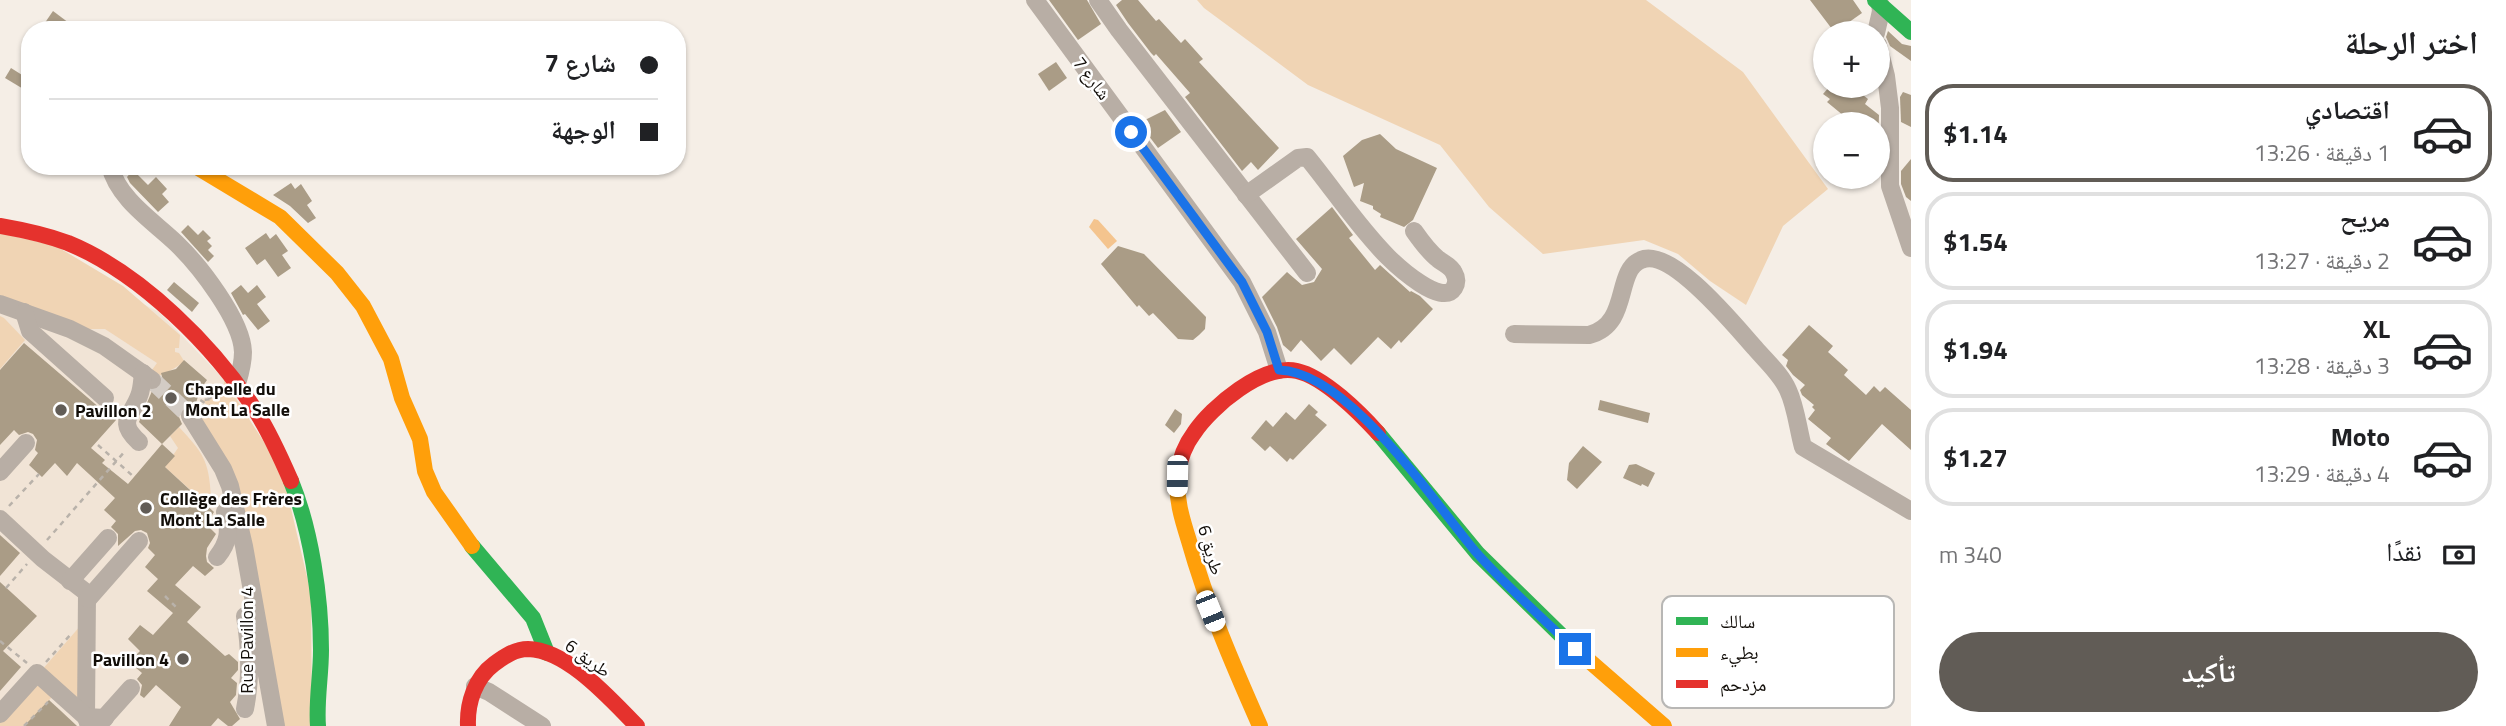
<!DOCTYPE html>
<html lang="ar">
<meta charset="utf-8">
<style>
:root{--surface:#fff;--page:#f6f6f6;--text:#202124;--muted:#757577;--line:#e0e0e0;--accent:#615c56}
body{margin:0;font-family:"Titillium Web","Noto Naskh Arabic",sans-serif;background:var(--page);color:var(--text);direction:rtl;height:100vh;display:flex;flex-direction:column;font-size:26px;white-space:nowrap}
*{box-sizing:border-box;margin:0}
p{font-size:23px;color:var(--muted)}
.icon{flex:none;width:38px;height:38px;fill:none;stroke:currentColor;stroke-width:2;stroke-linecap:round;stroke-linejoin:round}
.map{position:relative;flex:1;overflow:hidden;direction:ltr}
.sheet{display:flex;flex-direction:column;background:var(--surface);width:595px}
.sheet>*{flex:none}
.guide{position:absolute;left:21px;top:21px;width:665px;height:154px;border-radius:28px;box-shadow:0 2px 5px #0004;direction:rtl;display:grid;align-content:center;height:154px;padding:0 28px;background:var(--surface)}
.fabs{position:absolute;left:1813px;top:21px;display:grid;gap:14px}
.fabs a{display:grid;place-items:center;width:77px;height:77px;border-radius:50%;background:var(--surface);box-shadow:0 2px 5px #0004;font-size:35px}
.end{position:absolute;width:32px;height:32px;margin:-16px;border:9px solid #1a73e8;background:#fff;box-shadow:0 0 0 4px #fff}
.from{border-radius:50%}
.car{position:absolute;width:21px;height:42px;margin:-21px -10px;border-radius:9px;box-shadow:0 0 5px 2px #0007;background:linear-gradient(#fff 24%,#345 0 40%,#fff 0 76%,#345 0 86%,#fff 0)}
.guide b{display:flex;align-items:center;gap:24px;height:66px;font-size:26px}
.guide b+b{border-top:2px solid var(--line)}
.guide i{width:18px;height:18px;background:var(--text)}
ul{padding:0;list-style:none}
li{display:flex;align-items:center;gap:21px;height:98px;margin:0 14px 10px;padding:0 14px;border:4px solid var(--line);border-radius:28px}
li div{flex:1}
li b{display:block;font-size:26px}
li em{font-style:normal;font-weight:700}
li.active{border-color:var(--accent)}
li>.icon{width:63px;height:63px;stroke-width:1.5}
h2{padding:0 28px;font-size:32px;line-height:84px}
.pay{display:flex;align-items:center;gap:18px;height:77px;padding:0 28px;font-size:26px}
.pay p{margin-inline-start:auto}
.primary-button{display:flex;gap:14px;margin-top:auto;padding:14px 28px}
.primary-button a{flex:1;height:80px;border-radius:42px;background:var(--accent);color:#fff;font-size:28px;font-weight:700;line-height:80px;text-align:center}
main{display:flex;flex:1;min-height:0}
.map>svg:first-child{display:block}
.built{fill:#f1e4d6}
.green{fill:#f0d4b4}
.water{fill:#f4c48e}
.building{fill:#aa9c86}
.lines{fill:none;stroke-linecap:round;stroke-linejoin:round}
.street-tunnel{stroke:#d3ccc5;stroke-width:18;stroke-dasharray:18 9;stroke-linecap:butt}
.path{stroke:#b9b2aa;stroke-width:2.5;stroke-dasharray:5 5;stroke-linecap:butt}
.street{stroke:#b8aea5;stroke-width:18}
.fast{stroke:#30b455;stroke-width:16}
.slow{stroke:#ff9f0a;stroke-width:16}
.jam{stroke:#e5322d;stroke-width:16}
.route{stroke:#1a73e8;stroke-width:9}
.poi-dot{fill:#615c56;stroke:#fff;stroke-width:2.5}
.labels{text-anchor:middle;dominant-baseline:central;stroke-width:5;stroke-linejoin:round;paint-order:stroke}
.street-label{font-size:18px;fill:#120e09;stroke:#fff}
.poi-label{font-size:18px;font-weight:bold;fill:#120e09;stroke:#fff;text-anchor:start}
.key{fill:#fff;stroke:#b8b7b5;stroke-width:2}
.key-label{font-size:19px;fill:#120e09}
</style>
<main>
<section class="sheet">
<h2>اختر الرحلة</h2>
<ul>
<li class="active"><svg class="icon" aria-label="car" viewBox="0 0 24 24"><path d="M5 17H2v-5l4-1 3-4h7l3 4 3 1v5h-3M9 17h6M6 11h13"/><circle cx="7" cy="17" r="2"/><circle cx="17" cy="17" r="2"/></svg><div><b>اقتصادي</b><p>1 دقيقة · 13:26</p></div><em>$1.14</em></li>
<li><svg class="icon" aria-label="car" viewBox="0 0 24 24"><path d="M5 17H2v-5l4-1 3-4h7l3 4 3 1v5h-3M9 17h6M6 11h13"/><circle cx="7" cy="17" r="2"/><circle cx="17" cy="17" r="2"/></svg><div><b>مريح</b><p>2 دقيقة · 13:27</p></div><em>$1.54</em></li>
<li><svg class="icon" aria-label="car" viewBox="0 0 24 24"><path d="M5 17H2v-5l4-1 3-4h7l3 4 3 1v5h-3M9 17h6M6 11h13"/><circle cx="7" cy="17" r="2"/><circle cx="17" cy="17" r="2"/></svg><div><b>XL</b><p>3 دقيقة · 13:28</p></div><em>$1.94</em></li>
<li><svg class="icon" aria-label="car" viewBox="0 0 24 24"><path d="M5 17H2v-5l4-1 3-4h7l3 4 3 1v5h-3M9 17h6M6 11h13"/><circle cx="7" cy="17" r="2"/><circle cx="17" cy="17" r="2"/></svg><div><b>Moto</b><p>4 دقيقة · 13:29</p></div><em>$1.27</em></li>
</ul>
<div class="pay"><svg class="icon" aria-label="cash" viewBox="0 0 24 24"><path d="M3 7h18v10H3z"/><circle cx="12" cy="12" r="2"/></svg>نقدًا<p>340 m</p></div>
<div class="primary-button"><a>تأكيد</a></div>
</section>
<div class="map">
<svg width="1911" height="726" viewBox="0 0 1911 726">
<rect width="100%" height="100%" fill="#f5eee6"/>
<polygon class="built" points="0,233 159,312 239,395 312,726 0,726"/>
<g class="green">
<polygon points="1197,0 1646,0 1743,72 1828,189 1783,226 1746,305 1710,281 1678,254 1644,240 1543,254 1489,207 1440,145 1308,85 1204,8"/>
<path d="M0,233L56,246L123,286L180,335L179,348H175V352L179,353L184,361C175,370 163,373 152,380L147,377L157,363L105,329H70L0,306Z"/>
<polygon points="0,316 4,318 25,340 0,369"/>
<polygon points="224,380 282,470 311,594 312,726 283,726 242,519 194,421 198,410 212,408 200,400 211,399 201,393 224,389"/>
<path d="M179,427C203,453 209,460 211,497L205,503L165,467L178,448L170,436Z"/>
<polygon points="82,624 79,704 41,671"/>
<polygon points="35,681 52,697 24,726 0,726 0,718"/>
</g>
<polygon class="water" points="1094,219 1098,220 1117,241 1108,249 1089,227"/>
<g class="building">
<polygon points="1049,0 1087,0 1101,24 1078,40"/>
<polygon points="1122,0 1138,0 1156,21 1159,19 1181,43 1185,39 1203,59 1199,62 1279,148 1258,170 1251,162 1242,171 1185,97 1190,93 1156,54 1154,56 1151,53 1128,23 1116,5"/>
<polygon points="1810,0 1853,0 1862,13 1845,25 1854,33 1835,33"/>
<polygon points="53,11 69,23 64,30 40,30"/>
<polygon points="1888,31 1902,44 1911,46 1911,61 1890,46 1886,37"/>
<polygon points="1056,62 1067,78 1049,91 1038,74"/>
<polygon points="11,68 30,80 30,93 5,78"/>
<polygon points="1830,86 1871,86 1863,95 1868,99 1865,104 1879,115 1878,147 1878,124 1850,124 1843,119 1844,116 1827,102 1830,99 1823,94"/>
<polygon points="1903,92 1911,95 1911,127 1901,122 1900,97"/>
<polygon points="1165,110 1181,132 1158,148 1139,123"/>
<polygon points="1380,134 1396,149 1437,168 1413,220 1404,227 1380,217 1381,214 1373,209 1373,206 1360,201 1364,183 1354,187 1343,156 1362,140"/>
<polygon points="1911,159 1911,201 1906,197 1901,184 1901,171"/>
<polygon points="133,170 148,185 156,177 167,189 162,194 169,202 158,212 130,183 127,177"/>
<polygon points="291,183 295,189 301,184 312,201 307,205 316,218 308,223 290,206 273,195"/>
<polygon points="1332,207 1353,235 1349,238 1375,270 1380,265 1410,292 1411,291 1420,296 1433,309 1401,343 1399,340 1391,349 1378,337 1351,365 1334,348 1321,361 1301,340 1291,352 1283,345 1277,327 1262,297 1287,272 1302,285 1314,282 1322,269 1296,239"/>
<polygon points="188,225 198,235 203,230 211,238 207,241 212,246 208,250 214,256 208,262 181,232"/>
<polygon points="266,233 270,239 276,234 288,251 282,255 291,268 278,277 265,259 257,265 245,248"/>
<polygon points="1118,246 1144,254 1206,317 1205,329 1199,335 1193,340 1178,339 1153,313 1149,316 1139,305 1137,307 1101,264"/>
<polygon points="174,282 199,303 192,312 167,290"/>
<polygon points="241,285 248,293 257,285 266,297 257,304 270,321 258,330 245,314 243,315 231,293"/>
<polygon points="1809,325 1833,346 1828,352 1848,370 1844,375 1866,395 1874,386 1880,392 1885,387 1911,410 1911,450 1882,424 1849,461 1826,444 1831,438 1808,419 1815,410 1812,407 1814,405 1802,395 1800,390 1805,385 1793,375 1786,366 1788,360 1782,355"/>
<polygon points="24,343 101,409 109,409 115,404 120,408 116,420 91,448 105,460 102,463 128,484 162,444 175,456 165,467 214,512 206,524 216,534 207,548 206,556 207,562 214,568 205,576 193,566 175,585 201,607 187,622 225,656 229,654 238,662 238,670 231,678 237,683 236,695 230,702 240,719 232,726 228,726 218,718 211,726 169,726 181,707 156,685 144,698 140,695 142,685 137,679 142,673 129,662 140,651 128,639 140,625 153,635 173,613 147,591 158,579 145,567 155,555 148,548 150,543 147,533 141,530 135,531 118,546 118,534 111,527 116,521 104,510 115,498 77,463 67,476 55,463 42,477 29,465 38,453 35,450 37,440 33,434 28,432 19,435 14,430 0,445 0,370"/>
<polygon points="184,360 207,380 200,390 195,406 189,405 180,410 179,417 182,424 162,444 139,422 152,391 162,386 163,380 161,373 176,369"/>
<polygon points="1600,400 1650,413 1648,423 1598,410"/>
<polygon points="1309,404 1318,412 1315,415 1327,425 1293,460 1290,458 1287,462 1270,446 1265,451 1251,438 1266,420 1273,427 1286,412 1295,420"/>
<polygon points="1175,409 1182,414 1181,424 1174,433 1165,425"/>
<polygon points="1583,446 1602,462 1577,489 1567,480 1569,463"/>
<polygon points="1636,464 1655,473 1648,487 1642,484 1641,486 1623,478 1629,465"/>
<polygon points="0,535 20,553 0,576"/>
<polygon points="0,582 37,616 3,651 21,667 0,691"/>
<polygon points="49,700 61,711 77,726 24,726"/>
</g>
<g class="lines">
<polyline class="street-tunnel" points="152,380 190,416"/>
<g class="path">
<polyline points="203,409 213,408 200,400 213,399 201,393 214,392"/>
<polyline points="98,445 134,477"/>
<polyline points="9,506 39,474"/>
<polyline points="47,540 126,450"/>
<polyline points="6,588 27,564"/>
<polyline points="165,596 177,608"/>
<polyline points="0,641 27,663"/>
<polyline points="46,662 72,633"/>
<polyline points="24,726 48,702"/>
</g>
<g class="street">
<polyline points="1035,0 1242,282 1267,332 1279,370"/>
<polyline points="1098,0 1119,30 1307,273"/>
<polyline points="1876,33 1881,11 1880,4"/>
<polyline points="1878,45 1886,76 1890,108 1890,186 1911,248"/>
<path d="M110,166C118,199 153,221 176,243C199,265 242,320 243,352C243,363 240,374 237,384"/>
<path d="M1246,195L1298,158L1307,157C1334,190 1358,227 1388,257C1398,267 1442,307 1454,288C1457,283 1457,278 1454,273C1451,266 1444,264 1438,259C1429,252 1421,241 1414,231"/>
<polyline points="0,304 70,329 104,346 152,380"/>
<polyline points="24,312 30,331 105,398"/>
<path d="M1514,334L1589,335C1631,324 1614,271 1641,260C1671,246 1736,327 1755,348C1766,361 1781,374 1788,390C1796,407 1798,429 1803,447L1911,511"/>
<polyline points="190,416 223,469 230,486 244,546 276,726"/>
<path d="M139,442C116,421 132,416 139,396C142,389 142,380 143,373"/>
<polyline points="0,472 26,443"/>
<polyline points="0,519 43,559 87,593 86,717 89,726"/>
<path d="M217,557C229,542 230,531 225,512"/>
<polyline points="70,581 108,538"/>
<polyline points="88,599 139,541"/>
<polyline points="475,686 489,692 542,726"/>
<path d="M245,709C251,679 250,647 245,616"/>
<polyline points="0,714 37,673 86,717 105,718"/>
<polyline points="97,726 131,688"/>
</g>
<g class="fast">
<polyline points="1875,0 1911,32"/>
<polyline points="1378,433 1478,554 1571,645"/>
<path d="M291,481C311,530 321,597 321,650C321,676 316,701 318,726"/>
<polyline points="472,546 533,618 547,653"/>
</g>
<g class="slow">
<polyline points="195,166 280,217 337,273 363,306 391,359 402,398 420,439 425,471 434,492 472,546"/>
<path d="M1178,473C1175,497 1182,519 1189,541C1207,605 1233,665 1260,726"/>
<polyline points="1571,645 1664,726"/>
</g>
<g class="jam">
<path d="M0,226C23,230 46,235 68,243C141,273 215,347 257,413C271,435 281,458 291,481"/>
<path d="M1178,473C1180,458 1185,445 1194,433C1211,407 1263,363 1297,371C1324,377 1360,413 1378,433"/>
<path d="M468,726C467,703 475,678 494,664C505,656 515,649 528,649C568,650 611,700 637,726"/>
</g>
</g>
<g class="lines">
<path class="route" d="M1131,132L1242,282L1267,332L1279,370C1349,372 1432,500 1475,551C1506,586 1541,617 1575,649"/>
</g>
<g class="poi-dot">
<circle cx="171" cy="398" r="7"/>
<circle cx="61" cy="410" r="7"/>
<circle cx="146" cy="508" r="7"/>
<circle cx="183" cy="659" r="7"/>
</g>
<g class="labels">
<g class="street-label">
<text transform="translate(1092 78) rotate(53)">شارع 7</text>
<text transform="translate(1211 550) rotate(74)">طريق 6</text>
<text transform="translate(246 640) rotate(-90)">Rue Pavillon 4</text>
<text transform="translate(588 658) rotate(36)">طريق 6</text>
</g>
<g class="poi-label">
<text x="185" y="388">Chapelle du<tspan x="185" dy="21">Mont La Salle</tspan></text>
<text x="75" y="410">Pavillon 2</text>
<text x="160" y="498">Collège des Frères<tspan x="160" dy="21">Mont La Salle</tspan></text>
<text x="169" y="659" text-anchor="end">Pavillon 4</text>
</g>
</g>
<rect x="1662" y="596" width="232" height="112" rx="10" class="key"/>
<rect x="1676" y="617" width="32" height="8" fill="#30b455"/>
<rect x="1676" y="648" width="32" height="9" fill="#ff9f0a"/>
<rect x="1676" y="680" width="32" height="8" fill="#e5322d"/>
<g class="key-label">
<text x="1720" y="628">سالك</text>
<text x="1720" y="659">بطيء</text>
<text x="1720" y="691">مزدحم</text>
</g>
</svg>
<div class="fabs">
<a>+</a>
<a>−</a>
</div>
<i class="end from" style="left:1131px;top:132px"></i>
<i class="end" style="left:1575px;top:649px"></i>
<i class="car" style="left:1177px;top:476px;rotate:181deg"></i>
<i class="car" style="left:1210px;top:611px;rotate:158deg"></i>
<div class="guide">
<b><i class="from"></i>شارع 7</b>
<b><i></i>الوجهة</b>
</div>
</div>
</main>
